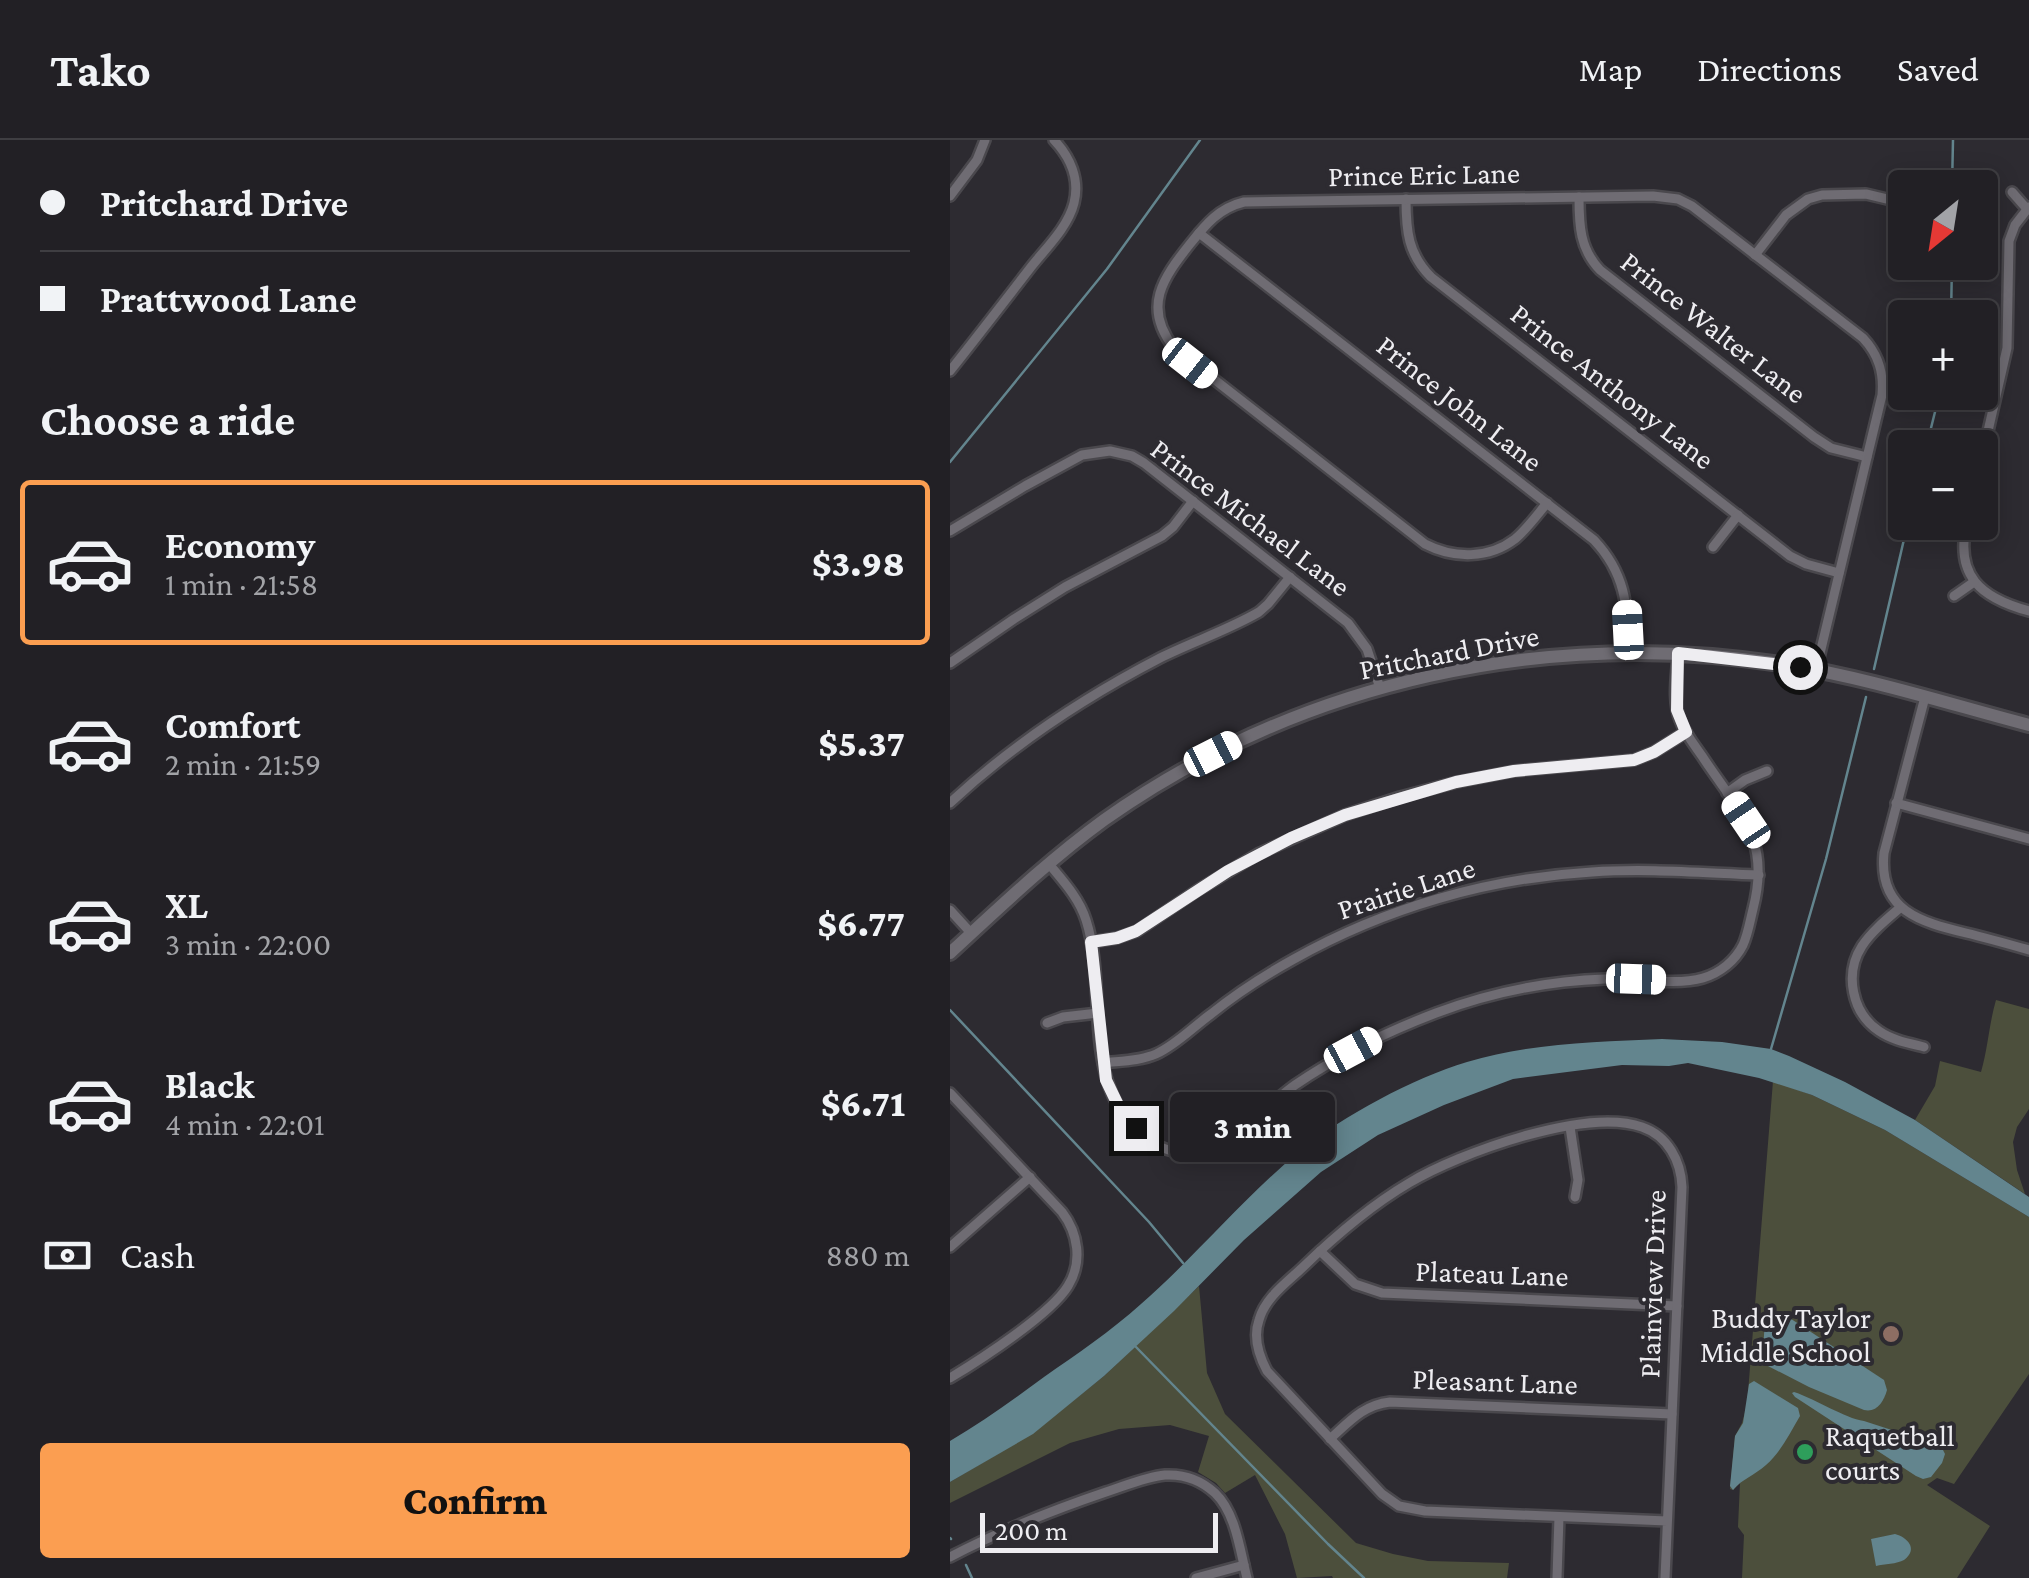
<!DOCTYPE html>
<meta charset="utf-8">
<style>
:root{--surface:#222025;--page:#2a282d;--text:#f1f3f6;--muted:#a2a3a7;--line:#3f3e42;--accent:#fb9e51}
body{margin:0;font-family:"Crimson Pro",serif;background:var(--page);color:var(--text);height:100vh;display:flex;flex-direction:column;font-size:38px;white-space:nowrap}
*{box-sizing:border-box;margin:0}
p{font-size:32px;color:var(--muted)}
.icon{flex:none;width:55px;height:55px;fill:none;stroke:currentColor;stroke-width:2;stroke-linecap:round;stroke-linejoin:round}
.map{position:relative;flex:1;overflow:hidden}
.side{display:flex;flex-direction:column;background:var(--surface);width:950px}
.side>*{flex:none}
.guide{display:grid;align-content:center;height:220px;padding:0 40px;background:var(--surface)}
.needle{width:65px;rotate:210deg}
.controls{position:absolute;left:938px;top:30px;display:grid;gap:20px}
.controls a{display:grid;place-items:center;width:110px;height:110px;border-radius:10px;background:var(--surface);box-shadow:0 5px 25px #0003,0 0 0 2px var(--line);font-size:50px}
.scale{position:absolute;left:30px;bottom:25px;width:238px;box-sizing:border-box;padding-left:10px;border:5px solid #eeedf1;border-top:0;font-size:28px;line-height:35px;white-space:nowrap;color:#eeedf1;-webkit-text-stroke:8px #2d2b31;paint-order:stroke}
.end{position:absolute;width:45px;height:45px;margin:-22px;border:12px solid #eeedf1;background:#111;box-shadow:0 0 0 5px #111}
.from{border-radius:50%}
.bubble{position:absolute;height:70px;border-radius:10px;background:var(--surface);box-shadow:0 5px 25px #0003,0 0 0 2px var(--line);font-size:32px;font-weight:800;line-height:70px;text-align:center}
.car{position:absolute;width:30px;height:60px;margin:-30px -15px;border-radius:12px;box-shadow:0 0 8px 2px #0007;background:linear-gradient(#fff 24%,#345 0 40%,#fff 0 76%,#345 0 86%,#fff 0)}
.guide b{display:flex;align-items:center;gap:35px;height:95px;font-size:38px}
.guide b+b{border-top:2px solid var(--line)}
.guide i{width:25px;height:25px;background:var(--text)}
ul{padding:0;list-style:none}
li{display:flex;align-items:center;gap:30px;height:165px;margin:0 20px 15px;padding:0 20px;border:5px solid transparent;border-radius:10px}
li div{flex:1}
li b{display:block;font-size:38px}
li em{font-style:normal;font-weight:800}
li.on{border-color:var(--accent)}
li>.icon{width:90px;height:90px;stroke-width:1.5}
h2{padding:0 40px;font-size:45px;line-height:120px}
.pay{display:flex;align-items:center;gap:25px;height:110px;padding:0 40px;font-size:38px}
.pay p{margin-inline-start:auto}
.action{display:flex;gap:20px;margin-top:auto;padding:20px 40px}
.action a{flex:1;height:115px;border-radius:10px;background:var(--accent);color:#111;font-size:40px;font-weight:800;line-height:115px;text-align:center}
header{display:flex;align-items:center;gap:60px;box-sizing:border-box;height:140px;padding:0 50px;background:var(--surface);border-bottom:2px solid var(--line)}
header strong{font-size:48px}
nav{display:flex;gap:55px;margin-inline-start:auto;font-size:35px}
main{display:flex;flex:1;min-height:0}
.map>svg:first-child{display:block}
.green{fill:#4c4f3c}
.water{fill:#63858e}
.lines{fill:none;stroke-linecap:round;stroke-linejoin:round}
.stream{stroke:#63858e;stroke-width:2.5}
.street-casing{stroke:#4a484d;stroke-width:14}
.secondary-casing{stroke:#4a484d;stroke-width:18}
.street{stroke:#6f6c73;stroke-width:9}
.secondary{stroke:#6f6c73;stroke-width:12}
.route{stroke:#eeedf1;stroke-width:12}
.education-dot{fill:#8d6e63;stroke:#2d2b31;stroke-width:4}
.leisure-dot{fill:#2e9e5b;stroke:#2d2b31;stroke-width:4}
.labels{text-anchor:middle;dominant-baseline:central;stroke-width:8;stroke-linejoin:round;paint-order:stroke}
.street-label{font-size:30px;fill:#eeedf1;stroke:#2d2b31}
.poi-label{font-size:30px;fill:#eeedf1;stroke:#2d2b31;text-anchor:end}
</style>
<header>
<strong>Tako</strong>
<nav><a>Map</a><a>Directions</a><a>Saved</a></nav>
</header>
<main>
<section class="side">
<div class="guide">
<b><i class="from"></i>Pritchard Drive</b>
<b><i></i>Prattwood Lane</b>
</div>
<h2>Choose a ride</h2>
<ul>
<li class="on"><svg class="icon" aria-label="car" viewBox="0 0 24 24"><path d="M5 17H2v-5l4-1 3-4h7l3 4 3 1v5h-3M9 17h6M6 11h13"/><circle cx="7" cy="17" r="2"/><circle cx="17" cy="17" r="2"/></svg><div><b>Economy</b><p>1 min · 21:58</p></div><em>$3.98</em></li>
<li><svg class="icon" aria-label="car" viewBox="0 0 24 24"><path d="M5 17H2v-5l4-1 3-4h7l3 4 3 1v5h-3M9 17h6M6 11h13"/><circle cx="7" cy="17" r="2"/><circle cx="17" cy="17" r="2"/></svg><div><b>Comfort</b><p>2 min · 21:59</p></div><em>$5.37</em></li>
<li><svg class="icon" aria-label="car" viewBox="0 0 24 24"><path d="M5 17H2v-5l4-1 3-4h7l3 4 3 1v5h-3M9 17h6M6 11h13"/><circle cx="7" cy="17" r="2"/><circle cx="17" cy="17" r="2"/></svg><div><b>XL</b><p>3 min · 22:00</p></div><em>$6.77</em></li>
<li><svg class="icon" aria-label="car" viewBox="0 0 24 24"><path d="M5 17H2v-5l4-1 3-4h7l3 4 3 1v5h-3M9 17h6M6 11h13"/><circle cx="7" cy="17" r="2"/><circle cx="17" cy="17" r="2"/></svg><div><b>Black</b><p>4 min · 22:01</p></div><em>$6.71</em></li>
</ul>
<div class="pay"><svg class="icon" aria-label="cash" viewBox="0 0 24 24"><path d="M3 7h18v10H3z"/><circle cx="12" cy="12" r="2"/></svg>Cash<p>880 m</p></div>
<div class="action"><a>Confirm</a></div>
</section>
<div class="map">
<svg width="1079" height="1438" viewBox="0 0 1079 1438">
<rect width="100%" height="100%" fill="#2d2b31"/>
<g class="green">
<path d="M1046,860L1079,869V969L1067,987L1063,1002L1067,1030L1075,1054L965,980L985,946L990,921L1031,932C1038,908 1039,884 1046,860Z"/>
<polygon points="823,941 862,955 935,990 1079,1077 1079,1234 1004,1344 987,1338 977,1345 1040,1386 1007,1438 792,1438 794,1395 788,1387 790,1343 783,1350 780,1349 785,1296 792,1283 797,1265"/>
<polygon points="249,1146 257,1233 275,1274 406,1403 443,1414 478,1421 559,1423 557,1438 383,1438 382,1436 347,1438 335,1394 305,1335 275,1353 266,1343 248,1332 259,1296 220,1285 169,1289 120,1303 0,1363 0,1342 83,1293 154,1236"/>
</g>
<g class="water">
<path d="M712,899L772,902L821,909L839,916L895,942L965,980L1079,1057V1077L935,990L862,955L809,938L738,923L719,926L672,925L563,939L494,965L428,995L371,1032L294,1100L224,1171L154,1236L83,1294L0,1342V1301C33,1282 63,1260 94,1237C127,1214 161,1191 191,1164C246,1116 293,1058 350,1011C393,976 463,938 517,922C580,903 646,902 712,899Z"/>
<path d="M829,1171L934,1240L937,1250C934,1261 927,1273 914,1270L859,1247L818,1226L813,1219V1208L815,1182L820,1173Z"/>
<path d="M804,1241L848,1268L850,1276C840,1293 831,1312 816,1325C805,1335 792,1339 783,1350L780,1346L785,1296L793,1283L799,1244Z"/>
<path d="M844,1252C868,1260 894,1278 914,1281L991,1306L995,1314L992,1323L981,1337L973,1339L966,1336L845,1257L842,1253Z"/>
<path d="M945,1394C957,1397 969,1409 954,1420C947,1424 934,1424 926,1426L921,1399Z"/>
</g>
<g class="lines">
<g class="stream">
<polyline points="1002,48 1003,0"/>
<polyline points="1001,178 1002,122"/>
<polyline points="976,308 990,252"/>
<polyline points="0,322 157,129 250,0"/>
<polyline points="924,529 958,382"/>
<polyline points="0,870 199,1082 233,1123"/>
<polyline points="821,909 876,719 916,557"/>
<polyline points="186,1207 378,1404 414,1438"/>
<polyline points="0,1398 1,1399"/>
<polyline points="16,1425 22,1438"/>
</g>
<g class="street-casing">
<g id="street">
<polyline points="1062,52 1077,69"/>
<polyline points="0,56 27,20 35,0"/>
<path d="M629,57C629,86 630,109 650,130L864,297L881,308L917,317"/>
<path d="M456,59C456,91 458,114 481,137L840,416L856,424L889,433"/>
<path d="M249,93L644,400C677,435 677,467 679,512"/>
<polyline points="805,115 836,75 858,59 872,55 916,54 937,59"/>
<path d="M0,231C27,197 54,162 81,127C96,108 118,87 124,63C130,39 120,17 104,0"/>
<polyline points="1030,326 1057,208 1059,101 1065,85 1079,67"/>
<path d="M597,363C587,375 577,389 565,399C539,419 504,419 475,404L224,208C192,167 213,138 240,104C256,84 269,68 294,62L703,56L728,59L742,66L913,198C929,215 934,233 932,255L866,530"/>
<path d="M1017,382C1004,436 1031,458 1079,471"/>
<polyline points="0,391 75,346 132,315 160,311 182,316 194,323 398,483 417,509 430,548"/>
<polyline points="763,407 788,375"/>
<polyline points="1004,456 1024,442"/>
<polyline points="0,523 64,479 115,447 212,396 223,387 243,361"/>
<path d="M975,557L934,713C928,771 971,782 1016,793C1037,798 1058,804 1079,810"/>
<polyline points="777,653 795,640 817,631"/>
<path d="M0,663C62,605 135,557 210,518C242,502 278,490 309,472L318,464L340,437"/>
<polyline points="946,663 1079,699"/>
<path d="M99,724C113,741 129,758 136,780C159,851 128,947 197,999C213,1011 234,1016 254,1011C283,1003 318,964 345,945C389,915 436,892 486,873C539,853 599,841 655,839C685,838 725,846 753,838C770,833 785,821 793,805C798,794 800,781 803,769C821,699 790,673 754,619C746,607 735,594 730,580C722,560 727,534 728,513"/>
<path d="M951,767C937,779 922,791 912,806C894,834 902,873 929,891C942,900 958,903 974,907"/>
<polyline points="0,770 21,793"/>
<polyline points="141,802 167,798 187,791 248,750 308,714 395,675 450,657 507,642 564,631 684,620 704,612 736,592"/>
<polyline points="97,883 113,877 148,873"/>
<path d="M153,923C170,921 190,921 206,914C226,905 243,887 261,874C287,853 315,835 344,819C435,768 538,738 642,732C697,728 754,733 809,735"/>
<path d="M0,953L112,1072C128,1093 133,1122 118,1146C101,1174 30,1220 0,1238"/>
<polyline points="620,987 628,1040 625,1057"/>
<polyline points="0,1107 80,1037"/>
<polyline points="370,1111 405,1144 432,1153 727,1166"/>
<path d="M380,1299C399,1282 413,1265 440,1262L722,1274"/>
<path d="M0,1417C50,1391 103,1370 156,1352C175,1346 195,1337 215,1335C233,1334 251,1340 265,1353C286,1373 290,1411 297,1438"/>
<polyline points="246,1438 294,1425"/>
<polyline points="607,1438 609,1377"/>
<path d="M715,1438L732,1047C731,1021 718,996 692,987C636,967 509,1013 459,1043C420,1066 385,1096 352,1128C336,1143 315,1158 309,1180C303,1197 309,1216 317,1231L432,1354L449,1366L475,1371L717,1381"/>
</g>
</g>
<g class="secondary-casing">
<path id="secondary" d="M0,813C50,767 99,720 154,680C352,540 599,487 837,525C919,538 999,564 1079,585"/>
</g>
<use href="#street" class="street"/>
<use href="#secondary" class="secondary"/>
</g>
<g class="lines">
<polyline class="route" points="186,988 170,969 156,940 141,802 167,798 186,791 278,731 341,698 395,675 506,642 564,631 684,620 704,612 736,592 727,570 728,513 850,527"/>
</g>
<circle class="education-dot" cx="941" cy="1194" r="10"/>
<circle class="leisure-dot" cx="855" cy="1312" r="10"/>
<g class="labels">
<g class="street-label">
<text transform="translate(474 34) rotate(-1)">Prince Eric Lane</text>
<text transform="translate(764 187) rotate(38)">Prince Walter Lane</text>
<text transform="translate(663 246) rotate(38)">Prince Anthony Lane</text>
<text transform="translate(510 263) rotate(38)">Prince John Lane</text>
<text transform="translate(301 377) rotate(37)">Prince Michael Lane</text>
<text transform="translate(499 512) rotate(-11)">Pritchard Drive</text>
<text transform="translate(456 748) rotate(-18)">Prairie Lane</text>
<text transform="translate(542 1133) rotate(2)">Plateau Lane</text>
<text transform="translate(702 1144) rotate(-88)">Plainview Drive</text>
<text transform="translate(545 1241) rotate(2)">Pleasant Lane</text>
</g>
<g class="poi-label">
<text x="921" y="1177">Buddy Taylor<tspan x="921" dy="34">Middle School</tspan></text>
<text x="875" y="1295" text-anchor="start">Raquetball<tspan x="875" dy="34">courts</tspan></text>
</g>
</g>
</svg>
<div class="controls">
<a><svg class="needle" viewBox="-14 -14 28 28"><path d="M0-13l5 13h-10z" fill="#e53935"/><path d="M0 13l5-13h-10z" fill="#a2a3a7"/></svg></a>
<a>+</a>
<a>−</a>
</div>
<div class="scale">200 m</div>
<i class="end from" style="left:850px;top:527px"></i>
<i class="end" style="left:186px;top:988px"></i>
<div class="bubble" style="left:220px;top:952px;width:165px">3 min</div>
<i class="car" style="left:240px;top:223px;rotate:128deg"></i>
<i class="car" style="left:678px;top:490px;rotate:357deg"></i>
<i class="car" style="left:263px;top:614px;rotate:63deg"></i>
<i class="car" style="left:796px;top:680px;rotate:326deg"></i>
<i class="car" style="left:686px;top:839px;rotate:92deg"></i>
<i class="car" style="left:403px;top:910px;rotate:62deg"></i>
</div>
</main>
